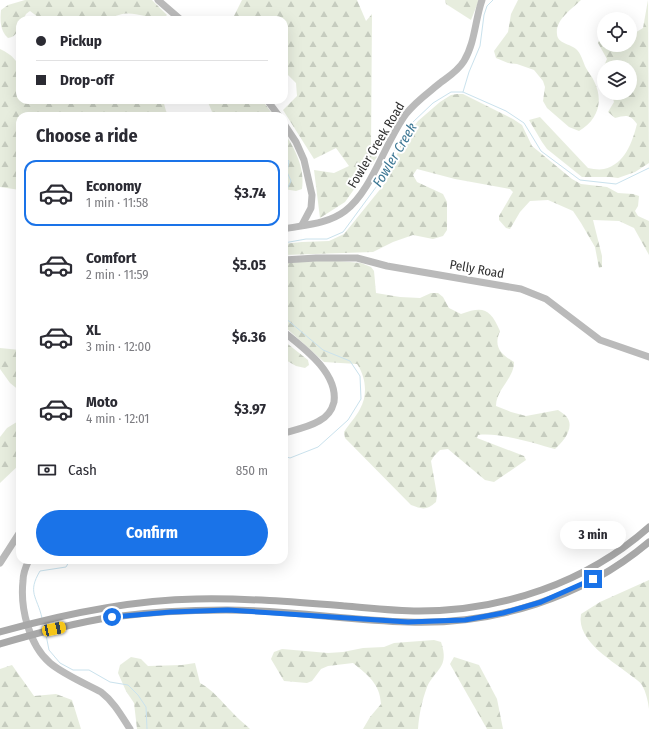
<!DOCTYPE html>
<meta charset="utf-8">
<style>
:root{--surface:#fff;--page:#f2f2f3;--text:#2b2b33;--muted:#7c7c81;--line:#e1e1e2;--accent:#1a73e8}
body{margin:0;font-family:"Fira Sans Condensed",sans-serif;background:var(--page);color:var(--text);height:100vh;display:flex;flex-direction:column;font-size:15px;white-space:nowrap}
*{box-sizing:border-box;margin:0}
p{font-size:13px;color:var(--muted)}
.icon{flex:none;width:22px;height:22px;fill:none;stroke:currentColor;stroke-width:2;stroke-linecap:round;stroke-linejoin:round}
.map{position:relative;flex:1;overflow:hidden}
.details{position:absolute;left:16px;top:112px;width:272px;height:452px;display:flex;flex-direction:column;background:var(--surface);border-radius:12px;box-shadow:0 4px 16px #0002}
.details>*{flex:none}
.banner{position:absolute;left:16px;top:16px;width:272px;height:88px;border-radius:12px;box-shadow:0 4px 16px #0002;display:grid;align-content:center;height:88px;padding:0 20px;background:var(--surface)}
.buttons{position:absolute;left:597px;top:12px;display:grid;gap:8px}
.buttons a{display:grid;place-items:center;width:40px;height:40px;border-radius:50%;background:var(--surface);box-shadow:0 4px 16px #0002;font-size:20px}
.end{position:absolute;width:18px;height:18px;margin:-9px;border:5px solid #1a73e8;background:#fff;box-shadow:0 0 0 2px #fff}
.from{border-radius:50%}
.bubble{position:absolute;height:28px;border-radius:14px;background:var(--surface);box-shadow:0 4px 16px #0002;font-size:13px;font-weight:700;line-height:28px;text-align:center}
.car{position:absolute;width:12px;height:24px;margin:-12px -6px;border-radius:5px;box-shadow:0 0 3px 1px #0007;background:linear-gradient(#f5c518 24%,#345 0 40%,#f5c518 0 76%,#345 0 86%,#f5c518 0)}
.banner b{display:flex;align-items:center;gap:14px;height:38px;font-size:15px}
.banner b+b{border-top:1px solid var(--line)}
.banner i{width:10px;height:10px;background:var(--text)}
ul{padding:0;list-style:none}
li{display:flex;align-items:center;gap:12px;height:66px;margin:0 8px 6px;padding:0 12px;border:2px solid transparent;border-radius:12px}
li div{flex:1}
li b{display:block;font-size:15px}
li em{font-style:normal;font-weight:700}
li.current{border-color:var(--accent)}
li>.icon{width:36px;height:36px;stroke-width:1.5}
h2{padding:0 20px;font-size:18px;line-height:48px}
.pay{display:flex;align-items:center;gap:10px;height:44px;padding:0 20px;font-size:15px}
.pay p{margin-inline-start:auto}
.primary-button{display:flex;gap:8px;margin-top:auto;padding:8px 20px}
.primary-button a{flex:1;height:46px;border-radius:24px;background:var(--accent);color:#fff;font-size:16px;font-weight:700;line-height:46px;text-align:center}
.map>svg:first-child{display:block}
.forest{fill:url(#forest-firs)}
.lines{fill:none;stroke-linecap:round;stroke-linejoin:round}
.stream{stroke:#cae2ed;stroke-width:1}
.secondary{stroke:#bababa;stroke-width:7}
.primary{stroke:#a8a8a8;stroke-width:7}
.route{stroke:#1a73e8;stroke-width:5}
.labels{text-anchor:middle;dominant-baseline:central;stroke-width:4;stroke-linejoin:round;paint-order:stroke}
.street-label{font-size:13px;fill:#303030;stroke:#fff}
.water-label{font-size:14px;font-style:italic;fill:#3c7794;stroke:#fff}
</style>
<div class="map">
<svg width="649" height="729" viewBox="0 0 649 729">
<defs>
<pattern id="forest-firs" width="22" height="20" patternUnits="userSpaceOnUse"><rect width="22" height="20" fill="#e7edde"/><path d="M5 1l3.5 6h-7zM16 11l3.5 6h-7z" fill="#c6ccbf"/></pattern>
</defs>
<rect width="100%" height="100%" fill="#fff"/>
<g class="forest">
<path d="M25,0H152L167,15L164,18C141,19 130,6 108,20H42L30,11L26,14L23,20H20C20,28 17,37 8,38C0,31 0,20 1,10L8,5Z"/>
<polygon points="242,0 357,0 366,21 372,14 371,150 377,157 345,202 320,218 314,170 334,173 349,166 336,148 314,159 283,110 297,96 296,83 284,71 284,20 232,20"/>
<polygon points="445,0 479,0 471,20 446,4"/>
<path d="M518,0H581C572,9 555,20 557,34C557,43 570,44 576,49C581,53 583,62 586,68C588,72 592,76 594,81C604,101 598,120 579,131L569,127L547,108L543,101L545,87L543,81L534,70L517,64L508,63L496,58L494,51L508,32L511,14Z"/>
<path d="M648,0L649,163L635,172L618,178L610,177H582L547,149L542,142L529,120L540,117L588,168C593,169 599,170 604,169C625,164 632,143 637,124C630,114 626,115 615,118L608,112L614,102L611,93H630V67H604V71L603,68L607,59L598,43L600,38L604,37V45H630V34H633L643,28Z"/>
<path d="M0,49C26,61 20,76 20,100H163L166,111L169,116H20V190L0,187Z"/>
<polygon points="457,94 463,94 513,119 522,125 532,146 572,179 581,184 607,187 618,193 633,194 639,196 638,206 635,211 638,216 649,221 649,255 634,228 619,221 593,220 602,256 602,267 599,268 595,247 581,223 573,211 548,200 530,201 520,212 510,229 506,228 499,220 499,216 513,192 510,189 455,179 417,169 413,175 417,182 443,194 447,202 447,230 443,236 433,239 413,235 393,242 373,252 284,255 284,244 302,242 329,241 344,234 386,182 401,144 418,121 440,102 451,95"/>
<polygon points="207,100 262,100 274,116 216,116 213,114"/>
<path d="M284,132C295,149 305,168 302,189L296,191L284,189Z"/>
<path d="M314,261H338L361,263L371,267L374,271L376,293L400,297L420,298L431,293H438L443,297L449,308L461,314C483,306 490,308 500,331C493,347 501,354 514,362C514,379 496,389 496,406L511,412L526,416L558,410C561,412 564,414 566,416C576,427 563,442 555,449C534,443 499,432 478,435L477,438L524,456L526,460L494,482L485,480L448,449L440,450L434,456L431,461L437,495L436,502C426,511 422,509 411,505L345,438L344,432C349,424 356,417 360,409C368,395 366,377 357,364L324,362L284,326V263Z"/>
<polygon points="284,341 308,360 309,365 305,368 296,366 284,359"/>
<polygon points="0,348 20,350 20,391 10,383 0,369"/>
<polygon points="20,420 20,464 0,483 0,437 7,428"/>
<path d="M649,580V709C648,701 646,692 642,685C640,682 636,679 633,677C615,662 576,642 581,614L600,602Z"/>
<path d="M434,640L441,642C450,668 435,669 427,687C422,701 419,714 418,729H363L370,717L381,704C380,684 368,675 353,663L328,666L321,669L312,681L307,683L284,681L271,659L274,652L282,649L328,653L343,652L363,648L384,647L394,643Z"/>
<path d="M131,657L141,659L148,666L182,665L195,663L200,683C213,690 221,701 231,711C237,718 244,723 250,729H137L134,703L126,691L118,673L120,665Z"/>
<polygon points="454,657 479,665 497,699 503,729 487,729 450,664"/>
<polygon points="12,665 34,696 56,694 72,700 81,729 0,729 0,669"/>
</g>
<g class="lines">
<g class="stream">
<polyline points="463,92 469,72 480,46 484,15 487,6 493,0"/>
<polyline points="284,156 289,161 287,172 291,181 284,195"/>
<polyline points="284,243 306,239 327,239 343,232 382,179 395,149 413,122 433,103 451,92 463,92 506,111 524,123 541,151 580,180 616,184 649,168"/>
<polyline points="284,317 323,350 350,361 360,376 361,399 348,420 318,447 290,458 284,456"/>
<path d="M42,618C37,596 27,593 40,571L66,567L70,560"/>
<polyline points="46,635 49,650 60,663 73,670 89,670 110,682 128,685 138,695 146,707 147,729"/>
</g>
<g class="secondary">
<polyline points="158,0 181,20"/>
<polyline points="267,100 279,116"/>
<polyline points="284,124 296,142 304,160 312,195 311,208 302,225"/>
<path d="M284,229C304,225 328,224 345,211C372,191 385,142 406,114C415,102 428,93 440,83C448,77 458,71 464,61C475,43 475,20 482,0"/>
<polyline points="284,260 316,258 357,258 387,266 521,289 546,299 600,340 649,357"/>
<path d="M284,332C304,348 338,373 334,402C332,410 327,417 319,421C309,427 295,430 284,433"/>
<path d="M29,560C26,566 23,574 23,581C20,608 29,645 50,663C63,674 86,684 101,692C114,702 121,715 130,729"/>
<polyline points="0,563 20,532"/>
</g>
<g class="primary">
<path d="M0,632C64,614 130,600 196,599C246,598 295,602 345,606C369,608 394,611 419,611C502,611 586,583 649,527"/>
<path d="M0,644C37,633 74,623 112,617C149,612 188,610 226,610C287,610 347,620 408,622C494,625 583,598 649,542"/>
</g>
</g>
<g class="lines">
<polyline class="route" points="112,617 171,612 228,610 408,622 465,620 503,613 541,602 593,579"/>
</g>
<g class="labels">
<g class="street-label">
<text transform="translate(376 145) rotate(-59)">Fowler Creek Road</text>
<text transform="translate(477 269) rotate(10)">Pelly Road</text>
</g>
<g class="water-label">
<text transform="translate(395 155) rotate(-59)">Fowler Creek</text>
</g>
</g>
</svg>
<div class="buttons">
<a><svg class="icon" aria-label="locate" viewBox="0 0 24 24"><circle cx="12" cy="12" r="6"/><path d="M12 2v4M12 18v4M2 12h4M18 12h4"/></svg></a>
<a><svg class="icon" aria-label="layers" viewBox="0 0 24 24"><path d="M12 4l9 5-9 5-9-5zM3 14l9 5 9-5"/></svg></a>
</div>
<i class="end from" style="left:112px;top:617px"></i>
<i class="end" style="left:593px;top:579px"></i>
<div class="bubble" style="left:560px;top:521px;width:66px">3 min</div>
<i class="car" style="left:54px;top:629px;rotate:78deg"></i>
<div class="banner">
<b><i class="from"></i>Pickup</b>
<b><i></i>Drop-off</b>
</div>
<section class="details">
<h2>Choose a ride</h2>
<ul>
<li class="current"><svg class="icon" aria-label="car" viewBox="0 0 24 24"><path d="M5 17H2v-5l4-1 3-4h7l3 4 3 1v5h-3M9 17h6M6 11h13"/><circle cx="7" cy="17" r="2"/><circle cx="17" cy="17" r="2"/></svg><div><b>Economy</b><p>1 min · 11:58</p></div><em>$3.74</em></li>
<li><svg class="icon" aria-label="car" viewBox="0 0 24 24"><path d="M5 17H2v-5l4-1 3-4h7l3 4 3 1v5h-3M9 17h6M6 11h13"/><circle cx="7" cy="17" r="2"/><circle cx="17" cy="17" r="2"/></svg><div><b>Comfort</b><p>2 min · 11:59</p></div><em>$5.05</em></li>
<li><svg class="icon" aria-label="car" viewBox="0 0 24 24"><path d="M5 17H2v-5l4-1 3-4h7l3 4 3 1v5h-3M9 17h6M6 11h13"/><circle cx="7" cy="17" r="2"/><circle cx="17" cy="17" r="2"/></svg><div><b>XL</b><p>3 min · 12:00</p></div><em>$6.36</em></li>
<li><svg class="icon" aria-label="car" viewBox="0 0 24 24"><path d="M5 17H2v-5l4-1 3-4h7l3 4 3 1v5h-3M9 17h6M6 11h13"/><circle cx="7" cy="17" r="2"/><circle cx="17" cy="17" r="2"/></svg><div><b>Moto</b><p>4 min · 12:01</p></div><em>$3.97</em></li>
</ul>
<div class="pay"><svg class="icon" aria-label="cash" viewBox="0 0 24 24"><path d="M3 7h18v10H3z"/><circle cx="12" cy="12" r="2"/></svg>Cash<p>850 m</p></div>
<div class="primary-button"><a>Confirm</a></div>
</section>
</div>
